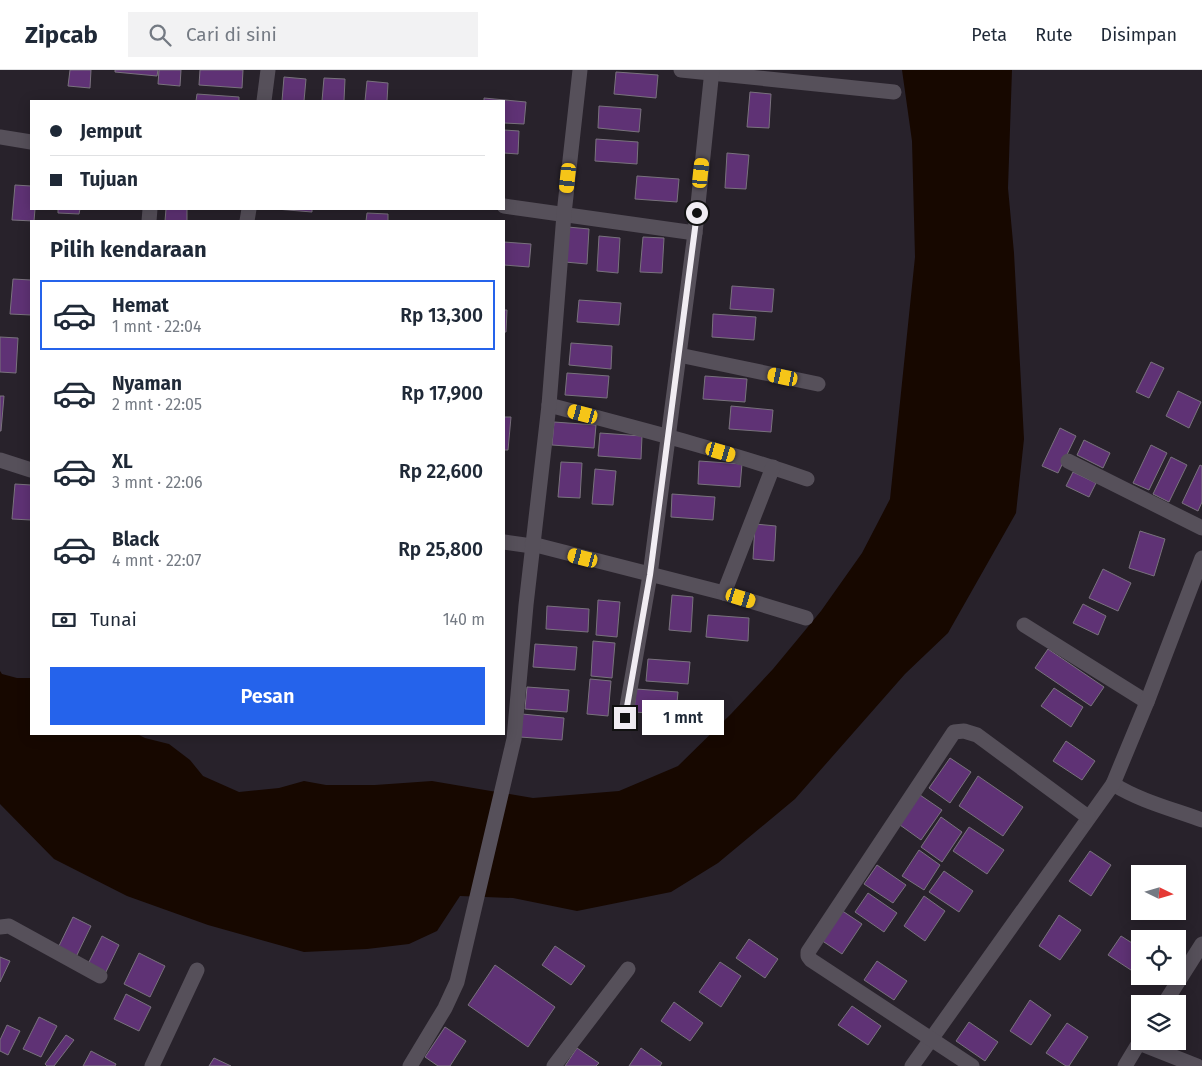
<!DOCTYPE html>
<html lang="id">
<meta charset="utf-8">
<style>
:root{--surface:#fff;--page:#f2f2f3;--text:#1f2937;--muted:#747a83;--line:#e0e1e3;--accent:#2563eb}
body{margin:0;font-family:"Fira Sans",sans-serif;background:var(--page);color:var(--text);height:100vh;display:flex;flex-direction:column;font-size:19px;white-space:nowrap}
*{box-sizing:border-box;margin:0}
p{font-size:16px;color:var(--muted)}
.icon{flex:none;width:28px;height:28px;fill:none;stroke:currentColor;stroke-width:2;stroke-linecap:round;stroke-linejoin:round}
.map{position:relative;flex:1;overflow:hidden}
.drawer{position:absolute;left:30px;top:150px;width:475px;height:515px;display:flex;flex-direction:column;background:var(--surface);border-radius:0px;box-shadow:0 2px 12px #0003}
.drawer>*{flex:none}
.top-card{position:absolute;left:30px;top:30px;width:475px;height:110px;border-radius:0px;box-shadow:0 2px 12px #0003;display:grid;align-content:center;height:110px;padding:0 20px;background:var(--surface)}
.needle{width:32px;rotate:95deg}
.tools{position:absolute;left:1131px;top:795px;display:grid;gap:10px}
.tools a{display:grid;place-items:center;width:55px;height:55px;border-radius:0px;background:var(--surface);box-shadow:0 2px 12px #0003;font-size:25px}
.end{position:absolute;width:22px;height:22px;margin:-11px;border:6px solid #f1edf3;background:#111;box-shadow:0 0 0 2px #111}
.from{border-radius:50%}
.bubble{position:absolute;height:35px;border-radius:0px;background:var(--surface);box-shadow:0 2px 12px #0003;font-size:16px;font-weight:600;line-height:35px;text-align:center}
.car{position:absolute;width:15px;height:30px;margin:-15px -8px;border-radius:6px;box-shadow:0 0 4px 1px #0007;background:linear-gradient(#f5c518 24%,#345 0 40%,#f5c518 0 76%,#345 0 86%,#f5c518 0)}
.top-card b{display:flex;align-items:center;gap:18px;height:48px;font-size:19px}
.top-card b+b{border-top:1px solid var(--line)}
.top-card i{width:12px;height:12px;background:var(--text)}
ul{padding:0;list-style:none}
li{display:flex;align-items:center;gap:15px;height:70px;margin:0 10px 8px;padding:0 10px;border:2px solid transparent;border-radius:0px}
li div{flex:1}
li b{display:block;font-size:19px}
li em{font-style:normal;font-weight:600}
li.selected{border-color:var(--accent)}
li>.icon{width:45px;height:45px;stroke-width:1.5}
h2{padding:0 20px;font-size:22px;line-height:60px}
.pay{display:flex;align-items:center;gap:12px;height:55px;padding:0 20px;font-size:19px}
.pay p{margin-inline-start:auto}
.cta{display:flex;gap:10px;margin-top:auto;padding:10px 20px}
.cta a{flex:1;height:58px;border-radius:0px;background:var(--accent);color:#fff;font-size:20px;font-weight:600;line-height:58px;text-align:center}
header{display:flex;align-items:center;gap:30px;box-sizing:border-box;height:70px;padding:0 25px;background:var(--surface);border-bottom:1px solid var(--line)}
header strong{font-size:24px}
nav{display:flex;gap:28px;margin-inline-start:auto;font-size:18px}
.search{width:350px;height:45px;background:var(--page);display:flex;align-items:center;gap:12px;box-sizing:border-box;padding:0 18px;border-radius:0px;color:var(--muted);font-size:19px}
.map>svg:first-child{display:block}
.water{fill:#170800}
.building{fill:#5f3275;stroke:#79727d}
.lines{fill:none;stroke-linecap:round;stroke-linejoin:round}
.minor{stroke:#56505a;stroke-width:15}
.route{stroke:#f1edf3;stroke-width:6}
</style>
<header>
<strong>Zipcab</strong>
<div class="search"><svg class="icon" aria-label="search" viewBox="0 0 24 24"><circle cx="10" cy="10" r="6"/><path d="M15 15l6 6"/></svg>Cari di sini</div>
<nav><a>Peta</a><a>Rute</a><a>Disimpan</a></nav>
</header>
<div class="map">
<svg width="1202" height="996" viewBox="0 0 1202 996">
<rect width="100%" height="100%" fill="#28222b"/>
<polygon class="water" points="902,0 1012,0 1008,118 1014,183 1024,369 1016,443 948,563 905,604 795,729 718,793 671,822 577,841 513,828 460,826 437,861 409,874 367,879 304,882 208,855 127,826 54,789 0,734 0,601 2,604 17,608 31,608 31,664 137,664 145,668 169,674 190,690 203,706 239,722 279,718 304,711 326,715 375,715 432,711 533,728 619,721 678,696 731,644 773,599 821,541 862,483 890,429 915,187 912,71"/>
<g class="building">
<polygon points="70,0 91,0 90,18 68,16"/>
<polygon points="115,0 158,0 157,6 115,2"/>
<polygon points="159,0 181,0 180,16 158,14"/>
<polygon points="200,0 243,0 242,18 199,15"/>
<polygon points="616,2 658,5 656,28 614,24"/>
<polygon points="284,7 306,9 304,31 282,31"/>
<polygon points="324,8 345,9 344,31 322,31"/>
<polygon points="367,11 388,13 387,31 365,31"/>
<polygon points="750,22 771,24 769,58 747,57"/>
<polygon points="197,24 239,27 239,31 196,31"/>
<polygon points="484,28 526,32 524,54 504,53 504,31 484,31"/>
<polygon points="599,36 641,39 639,62 598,58"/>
<polygon points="504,60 519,61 518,84 504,83"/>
<polygon points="596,69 638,72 637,94 595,91"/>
<polygon points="727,83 749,85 746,119 725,118"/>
<polygon points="637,106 679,109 677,132 635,129"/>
<polygon points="15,115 31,116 31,139 35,139 34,151 12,150"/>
<polygon points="58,139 80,139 79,144 58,143"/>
<polygon points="166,139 187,139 187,151 165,151"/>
<polygon points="276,139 312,139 312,142"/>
<polygon points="367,143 388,144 388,151 366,151"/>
<polygon points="568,157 589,159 587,194 565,192"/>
<polygon points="599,166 620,168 618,203 597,201"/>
<polygon points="643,167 664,168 662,203 640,202"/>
<polygon points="504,172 531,174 529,197 504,195"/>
<polygon points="13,209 31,210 31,245 10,244"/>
<polygon points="732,216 774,219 772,242 730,239"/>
<polygon points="579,230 621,233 619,255 577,252"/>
<polygon points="504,240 507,240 506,262 504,262"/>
<polygon points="713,244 756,247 754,270 712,267"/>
<polygon points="0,267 18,268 16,303 0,302"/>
<polygon points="571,273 612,276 611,299 569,295"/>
<polygon points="1151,292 1164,298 1149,328 1136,322"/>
<polygon points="567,303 609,306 607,328 565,325"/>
<polygon points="705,306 747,309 745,332 703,329"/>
<polygon points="1178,321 1201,332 1189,358 1166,346"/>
<polygon points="0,326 4,326 1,361 0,361"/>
<polygon points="731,336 773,340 771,362 729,359"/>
<polygon points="504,347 511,347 508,380 504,380"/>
<polygon points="554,352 596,355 594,378 552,375"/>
<polygon points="1060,358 1076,366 1058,403 1042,396"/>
<polygon points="600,363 642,366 641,389 598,386"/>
<polygon points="1084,370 1110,383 1103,398 1077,385"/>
<polygon points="1151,375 1167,383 1149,420 1133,413"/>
<polygon points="1171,387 1187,395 1169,432 1153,424"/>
<polygon points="699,391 742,394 740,417 698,414"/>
<polygon points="561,392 582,393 580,428 558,427"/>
<polygon points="1200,395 1202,396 1202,432 1198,441 1182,433"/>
<polygon points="595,399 616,401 613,435 592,434"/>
<polygon points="1073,402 1096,413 1089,427 1066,416"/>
<polygon points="15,414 31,415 31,450 12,449"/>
<polygon points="672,424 715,427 713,450 671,447"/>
<polygon points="755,454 776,456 774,491 753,489"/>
<polygon points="1140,461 1165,469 1154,506 1129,498"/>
<polygon points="1103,499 1131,513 1118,541 1089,528"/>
<polygon points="672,525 693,527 691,562 669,560"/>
<polygon points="598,530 620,532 617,567 596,565"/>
<polygon points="1083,534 1106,546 1098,565 1073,553"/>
<polygon points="547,536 589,539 588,562 546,559"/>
<polygon points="708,545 749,548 748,571 706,567"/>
<polygon points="593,571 615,573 612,608 591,606"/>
<polygon points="535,574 577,577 575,600 533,597"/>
<polygon points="1048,579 1104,617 1091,636 1035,598"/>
<polygon points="648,589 690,592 688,614 646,611"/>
<polygon points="590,609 611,611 608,646 587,644"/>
<polygon points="527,617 569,620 567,642 525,639"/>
<polygon points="1054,618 1083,637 1071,657 1041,636"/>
<polygon points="636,619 678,622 676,645 634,642"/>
<polygon points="522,644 564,648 562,670 520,667"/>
<polygon points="1066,671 1095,691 1082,710 1053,691"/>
<polygon points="950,688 971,702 950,733 929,718"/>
<polygon points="978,706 1023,737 1003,766 959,736"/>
<polygon points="920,725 942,740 921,770 900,755"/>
<polygon points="941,747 962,762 942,792 921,777"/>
<polygon points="969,757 1004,780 987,804 953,781"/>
<polygon points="919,780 940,795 924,820 902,806"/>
<polygon points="1090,781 1111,795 1091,826 1069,811"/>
<polygon points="877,795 906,815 893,833 864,814"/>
<polygon points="944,801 973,821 959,842 929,822"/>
<polygon points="868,823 897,843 884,862 855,842"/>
<polygon points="924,826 945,841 925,871 904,856"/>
<polygon points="841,840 862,854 842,884 821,870"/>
<polygon points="1059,845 1081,860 1060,890 1039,876"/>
<polygon points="73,847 91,856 76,887 58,878"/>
<polygon points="102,866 119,875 104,906 86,898"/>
<polygon points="1121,866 1140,878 1140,901 1137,904 1108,885"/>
<polygon points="749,869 778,889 765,908 736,888"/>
<polygon points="555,876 585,896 571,915 542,895"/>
<polygon points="139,883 165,896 150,927 124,914"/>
<polygon points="0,887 10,891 0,912"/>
<polygon points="877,891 907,911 894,930 864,910"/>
<polygon points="720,892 741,906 721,937 699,922"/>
<polygon points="495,895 555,937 528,977 468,935"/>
<polygon points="126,924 151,937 139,961 114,949"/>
<polygon points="1030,930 1051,945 1031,975 1010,961"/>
<polygon points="674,932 703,953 690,971 661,951"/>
<polygon points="852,936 881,956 868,975 838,955"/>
<polygon points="39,947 57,956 41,987 23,979"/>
<polygon points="969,952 998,972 985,991 956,971"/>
<polygon points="1067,953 1088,967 1069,996 1066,996 1046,983"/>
<polygon points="7,955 20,961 8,985 0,981 0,970"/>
<polygon points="445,957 466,971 450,996 438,996 425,987"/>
<polygon points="66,965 74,970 54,996 47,996 45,994"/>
<polygon points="577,978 599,993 596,996 565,996"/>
<polygon points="641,978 662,993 660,996 629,996"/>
<polygon points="91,981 116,994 115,996 83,996"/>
<polygon points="214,988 231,996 209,996"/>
</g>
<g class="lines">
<g class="minor">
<polyline points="681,0 894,22"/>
<polyline points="264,31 268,0"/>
<polyline points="0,67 31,72"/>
<polyline points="504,136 695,163"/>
<polyline points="149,151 150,139"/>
<polyline points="247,151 249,139"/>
<polyline points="679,285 818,314"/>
<path d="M549,335C636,358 723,380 807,409"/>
<polyline points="0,390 31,400"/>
<polyline points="1068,391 1202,458"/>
<polyline points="504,472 532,476"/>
<polyline points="532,474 724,523 806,548"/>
<polyline points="724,523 773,397"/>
<polyline points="1024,555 1147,632"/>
<polyline points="625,648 650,505 695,163 712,0"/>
<path d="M1113,714C1140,731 1172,739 1202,750"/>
<polyline points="0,857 9,856 100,906"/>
<polyline points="1164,934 1202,874"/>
<polyline points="1139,973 1197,996"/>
<polyline points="152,996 197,900"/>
<polyline points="410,996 445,938 457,912 514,669 526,535 549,335 564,144 580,0"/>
<polyline points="554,996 628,899"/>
<polyline points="912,996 1113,714 1147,632 1202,488"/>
<polyline points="972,996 811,890 808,886 808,882 954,662 964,661 977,665 1088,747"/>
<polyline points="1125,996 1140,971"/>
</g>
</g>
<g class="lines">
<polyline class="route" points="625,648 650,505 697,143"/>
</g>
</svg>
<div class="tools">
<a><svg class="needle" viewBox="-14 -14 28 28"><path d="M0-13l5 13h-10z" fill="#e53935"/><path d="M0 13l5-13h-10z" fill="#747a83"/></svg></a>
<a><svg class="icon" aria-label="locate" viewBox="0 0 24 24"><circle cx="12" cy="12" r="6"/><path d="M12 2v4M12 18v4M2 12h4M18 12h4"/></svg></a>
<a><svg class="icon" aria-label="layers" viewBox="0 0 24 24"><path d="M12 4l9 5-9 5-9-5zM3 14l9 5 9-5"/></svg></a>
</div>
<i class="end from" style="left:697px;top:143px"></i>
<i class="end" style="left:625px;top:648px"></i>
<div class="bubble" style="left:642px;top:630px;width:82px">1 mnt</div>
<i class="car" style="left:701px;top:103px;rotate:6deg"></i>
<i class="car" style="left:568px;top:108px;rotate:186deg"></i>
<i class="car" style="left:783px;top:307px;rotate:282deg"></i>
<i class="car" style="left:583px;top:344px;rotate:285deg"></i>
<i class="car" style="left:721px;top:382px;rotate:106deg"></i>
<i class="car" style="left:583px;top:488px;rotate:285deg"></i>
<i class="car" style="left:741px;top:528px;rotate:107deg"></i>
<div class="top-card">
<b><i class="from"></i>Jemput</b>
<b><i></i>Tujuan</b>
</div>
<section class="drawer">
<h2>Pilih kendaraan</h2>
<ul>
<li class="selected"><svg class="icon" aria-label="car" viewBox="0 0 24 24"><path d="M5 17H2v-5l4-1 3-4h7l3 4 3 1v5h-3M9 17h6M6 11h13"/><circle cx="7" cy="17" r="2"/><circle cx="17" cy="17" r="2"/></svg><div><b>Hemat</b><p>1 mnt · 22:04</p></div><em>Rp 13,300</em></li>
<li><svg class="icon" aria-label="car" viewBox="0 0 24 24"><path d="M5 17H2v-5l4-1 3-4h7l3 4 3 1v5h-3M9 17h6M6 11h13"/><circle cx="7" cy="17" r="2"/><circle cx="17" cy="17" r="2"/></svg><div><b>Nyaman</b><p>2 mnt · 22:05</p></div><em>Rp 17,900</em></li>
<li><svg class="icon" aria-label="car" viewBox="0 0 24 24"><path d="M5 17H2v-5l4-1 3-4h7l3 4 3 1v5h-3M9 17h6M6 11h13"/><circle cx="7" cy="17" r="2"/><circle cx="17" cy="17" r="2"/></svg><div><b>XL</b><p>3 mnt · 22:06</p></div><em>Rp 22,600</em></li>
<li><svg class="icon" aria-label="car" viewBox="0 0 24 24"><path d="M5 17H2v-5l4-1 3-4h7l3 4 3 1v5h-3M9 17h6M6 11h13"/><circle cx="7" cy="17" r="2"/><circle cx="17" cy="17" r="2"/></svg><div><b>Black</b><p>4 mnt · 22:07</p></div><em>Rp 25,800</em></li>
</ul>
<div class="pay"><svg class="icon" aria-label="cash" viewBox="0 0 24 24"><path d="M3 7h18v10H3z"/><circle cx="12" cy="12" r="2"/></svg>Tunai<p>140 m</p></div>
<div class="cta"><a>Pesan</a></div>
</section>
</div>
